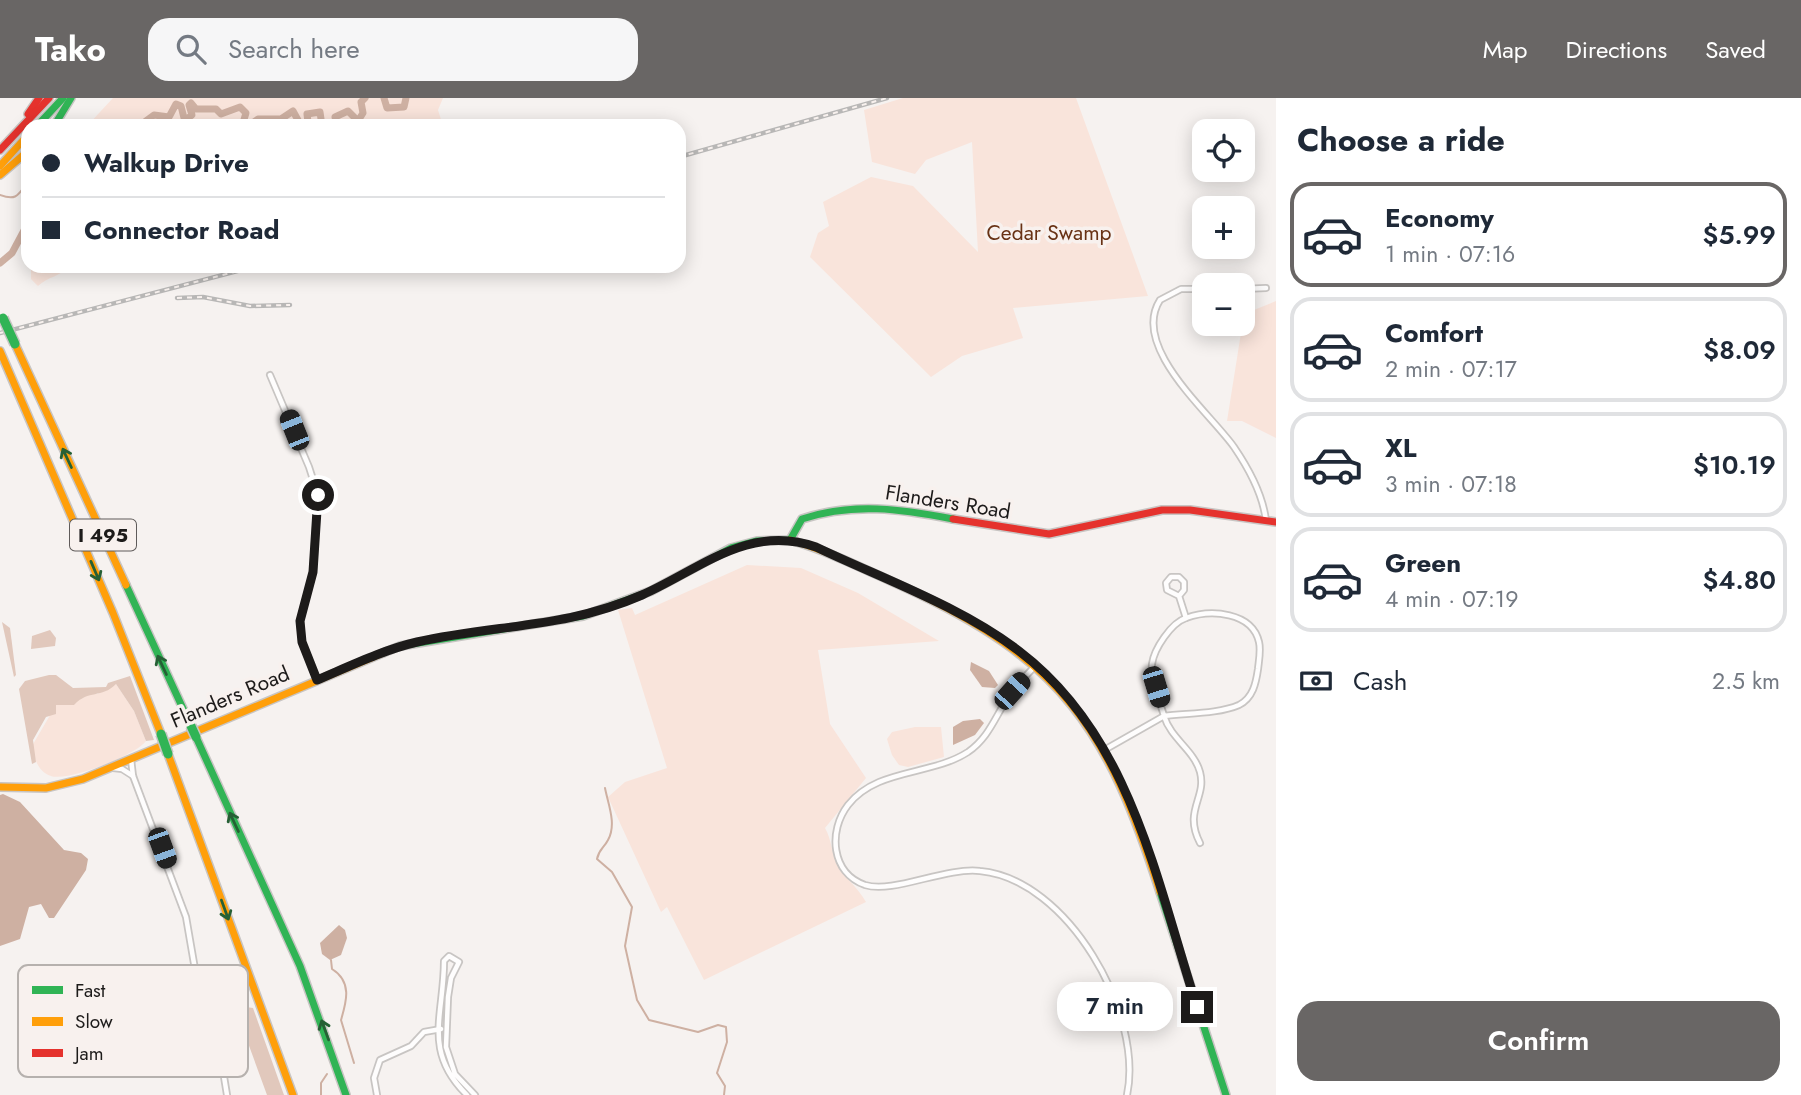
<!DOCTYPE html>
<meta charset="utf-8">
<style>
:root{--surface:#fff;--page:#f6f6f7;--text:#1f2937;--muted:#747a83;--line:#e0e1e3;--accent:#696665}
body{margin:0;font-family:Jost,sans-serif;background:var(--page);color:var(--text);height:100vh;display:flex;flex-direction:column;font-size:26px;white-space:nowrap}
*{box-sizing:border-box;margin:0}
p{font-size:23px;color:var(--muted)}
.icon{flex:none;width:38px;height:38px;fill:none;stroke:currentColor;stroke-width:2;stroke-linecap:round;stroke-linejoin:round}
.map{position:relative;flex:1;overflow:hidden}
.side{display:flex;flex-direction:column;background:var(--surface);width:525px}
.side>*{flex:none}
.top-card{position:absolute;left:21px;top:21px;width:665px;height:154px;border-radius:21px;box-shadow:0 4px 18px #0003;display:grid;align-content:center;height:154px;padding:0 21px;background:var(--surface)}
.tools{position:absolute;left:1192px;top:21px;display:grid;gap:14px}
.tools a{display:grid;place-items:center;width:63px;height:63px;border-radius:14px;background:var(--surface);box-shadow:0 4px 18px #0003;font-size:35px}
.end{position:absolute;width:32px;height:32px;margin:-16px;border:9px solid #1d1b1a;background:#fff;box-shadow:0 0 0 4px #fff}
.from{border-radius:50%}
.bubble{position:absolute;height:49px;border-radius:21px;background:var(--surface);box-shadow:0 4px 18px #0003;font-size:23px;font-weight:600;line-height:49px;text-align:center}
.car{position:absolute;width:21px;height:42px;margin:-21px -10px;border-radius:9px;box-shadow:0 0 5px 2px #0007;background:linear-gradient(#222 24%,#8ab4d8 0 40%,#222 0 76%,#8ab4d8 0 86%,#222 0)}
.top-card b{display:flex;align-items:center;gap:24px;height:66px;font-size:26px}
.top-card b+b{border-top:2px solid var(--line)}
.top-card i{width:18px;height:18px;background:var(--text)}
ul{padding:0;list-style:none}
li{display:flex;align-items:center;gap:21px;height:105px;margin:0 14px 10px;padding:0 7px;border:4px solid var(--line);border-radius:21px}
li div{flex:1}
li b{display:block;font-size:26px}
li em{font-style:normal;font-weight:600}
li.current{border-color:var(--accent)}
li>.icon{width:63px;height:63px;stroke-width:1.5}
h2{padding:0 21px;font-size:32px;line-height:84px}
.pay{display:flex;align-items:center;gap:18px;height:77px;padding:0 21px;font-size:26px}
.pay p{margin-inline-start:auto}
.button{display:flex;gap:14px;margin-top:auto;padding:14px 21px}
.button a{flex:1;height:80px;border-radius:21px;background:var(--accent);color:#fff;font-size:28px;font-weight:600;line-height:80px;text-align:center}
header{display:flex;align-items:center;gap:42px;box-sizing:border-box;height:98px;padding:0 35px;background:var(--accent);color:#fff}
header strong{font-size:33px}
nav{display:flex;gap:38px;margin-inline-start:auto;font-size:24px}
.search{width:490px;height:63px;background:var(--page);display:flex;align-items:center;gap:18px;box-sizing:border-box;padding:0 24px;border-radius:21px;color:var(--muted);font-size:26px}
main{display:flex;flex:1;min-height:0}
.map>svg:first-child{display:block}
.green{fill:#f9e4db}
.forest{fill:#e1c8bc}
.water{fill:#ceb0a2}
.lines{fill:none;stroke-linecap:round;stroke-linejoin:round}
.stream{stroke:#ceb0a2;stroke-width:2}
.river{stroke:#ceb0a2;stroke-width:7}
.street-casing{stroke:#c8c5c3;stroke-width:8}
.fast-casing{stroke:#c8c5c3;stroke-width:10}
.slow-casing{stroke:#c8c5c3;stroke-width:10}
.jam-casing{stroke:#c8c5c3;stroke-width:10}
.street{stroke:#fefdfd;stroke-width:4.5}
.fast{stroke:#30b455;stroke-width:7}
.slow{stroke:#ff9f0a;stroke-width:7}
.jam{stroke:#e5322d;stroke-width:7}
.rail-casing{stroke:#b8b7b6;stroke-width:4.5}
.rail{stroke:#f8f1ee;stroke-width:2;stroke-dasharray:5;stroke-linecap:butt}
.fast-bridge-casing{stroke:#c8c5c3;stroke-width:12;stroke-linecap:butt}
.fast-bridge{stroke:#30b455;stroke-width:9}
.oneway{stroke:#266035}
.route{stroke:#1d1b1a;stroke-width:9}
.labels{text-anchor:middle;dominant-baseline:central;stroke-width:7;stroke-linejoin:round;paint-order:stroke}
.shield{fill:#f8f1ee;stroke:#5f5b5a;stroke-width:2}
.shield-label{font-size:19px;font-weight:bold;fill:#1d1b1a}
.park-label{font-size:21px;fill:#683215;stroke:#f8f1ee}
.street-label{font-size:21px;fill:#1d1b1a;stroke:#f8f1ee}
.key{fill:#f8f1ee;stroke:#b6b1ae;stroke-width:2}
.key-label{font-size:19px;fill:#1d1b1a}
</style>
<header>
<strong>Tako</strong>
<div class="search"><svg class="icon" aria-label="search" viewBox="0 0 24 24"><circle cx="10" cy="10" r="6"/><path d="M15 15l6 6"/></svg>Search here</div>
<nav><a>Map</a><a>Directions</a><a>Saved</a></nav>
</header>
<main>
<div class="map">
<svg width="1276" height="997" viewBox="0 0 1276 997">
<rect width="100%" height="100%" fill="#f6f2f0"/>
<g class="green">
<polygon points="113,0 443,0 438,12 443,28 87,28"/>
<polygon points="903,0 1076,0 1148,198 1013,210 1023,240 962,258 931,279 810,159 818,135 829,128 823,104 871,79 913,88 978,154 972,44 926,62 915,76 872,64 864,12"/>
<path d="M31,168H69C62,178 47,179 38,188L31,181Z"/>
<polygon points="1276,203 1276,340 1242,323 1227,323 1244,216"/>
<path d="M747,467L801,470L858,495L939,543L818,552L830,626L866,680L825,730C832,742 831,755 838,767C846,781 858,790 866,804L704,882L667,809L661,814L608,699L625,684L667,670L618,512L632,510L635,517Z"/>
<path d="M116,586L134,613L146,643C136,657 68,684 51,678C38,674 34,660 32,648L56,607H73L85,596H97Z"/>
<polygon points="915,629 941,629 944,659 908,669 899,667 892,657 887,641 892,634"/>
</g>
<g class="forest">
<polygon points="2,524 10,530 16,577 14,579"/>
<polygon points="50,532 56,540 55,548 31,551 32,538"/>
<path d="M49,577H56L73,590L106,589L108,585L130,578L154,642L146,643L134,613L116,586C101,601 89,591 74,607H56V616L46,619L33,642L36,664L32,666L19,591L25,583Z"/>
<polygon points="246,909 253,910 284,997 267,997 244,934 231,932 231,926"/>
</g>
<g class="water">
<polygon points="971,564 989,573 998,587 995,590 982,589 970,572"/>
<polygon points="980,621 984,625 975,637 953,647 953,629 963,623"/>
<polygon points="3,696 20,704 64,752 81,755 88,761 86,772 54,820 49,820 41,806 29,809 20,841 0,848 0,697"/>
<polygon points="339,827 345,832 347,840 341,857 330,862 322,856 320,845"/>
</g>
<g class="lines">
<g class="stream">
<path d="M0,97C17,103 18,97 28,84"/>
<path d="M605,690C608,706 617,726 608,742C604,750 599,751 597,761L612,774L632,809L625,848L637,902L649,922L698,934L718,927L726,929L727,944L717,975L725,988L724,997"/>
<path d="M331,862L332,871C353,884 346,905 341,922L354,965"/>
<polyline points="321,997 321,985 327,976"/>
</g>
<g class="river">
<polyline points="384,0 387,10 404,9 406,0"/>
<polyline points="139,28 154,17 169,19 176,6 181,8 184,20 188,20 192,17 189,7 191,5 196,11 216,11 221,16 240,9 246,15 242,28"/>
<polyline points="248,28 258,21 281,21 293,13 299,24 305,27 308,24 307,16 320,14 322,28"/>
<polyline points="337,28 335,19 348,13 358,23 363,15 361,4 365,0"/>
<polyline points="0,165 12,155 28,125"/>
</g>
<g class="street-casing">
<g id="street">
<path d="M1204,191H1181L1160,202C1130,249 1210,315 1234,349C1249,371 1263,396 1266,423"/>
<polyline points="1242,191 1266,190"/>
<polyline points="270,277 309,369 318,397 313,474 300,523 302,544 317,582"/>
<polyline points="1179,498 1167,492 1166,485 1171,479 1179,479 1184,484 1184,492 1179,498 1186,520"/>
<path d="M1036,567C1028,576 1018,585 1011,595C996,616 990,639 968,654C931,678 877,670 848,707C828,733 831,775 865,787C893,796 945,769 980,773C1068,781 1144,916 1127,997"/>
<path d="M1106,651L1164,618C1160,603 1150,583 1152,566C1154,551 1171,525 1186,520C1211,511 1252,514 1259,544C1261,552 1259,562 1258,571C1256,585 1253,600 1239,607C1218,616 1187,615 1164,618C1171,641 1194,652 1200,674C1207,700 1183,712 1200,745"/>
<polyline points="131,661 133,678 186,819 201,906 218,942 227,997"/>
<polyline points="113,670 122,671 133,678"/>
<polyline points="377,997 374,980 380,962 411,948 424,934 441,931"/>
<path d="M467,997C422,953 444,917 444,863L449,858L459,864L451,880L448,899L446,949L455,976L475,997"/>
</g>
</g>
<g class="fast-casing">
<g id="fast">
<polyline points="37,28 63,0"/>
<polyline points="54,28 71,0"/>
<polyline points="126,487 191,628"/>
<path d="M383,555L400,548L583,518L651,493L731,450L757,443L790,442L802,421C853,404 901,411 953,421"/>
<polyline points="196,639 300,868 346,997"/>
<polyline points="1160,794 1226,997"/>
</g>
</g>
<g class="slow-casing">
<g id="slow">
<polyline points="0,68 28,37"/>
<polyline points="0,77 28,53"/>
<polyline points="15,246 126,487"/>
<polyline points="0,253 113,515 161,636"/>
<path d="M790,442C829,453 866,472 904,489C1063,562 1108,631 1160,794"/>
<polyline points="168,656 293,997"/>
<polyline points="0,689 46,690 83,681 383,555"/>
</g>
</g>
<g class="jam-casing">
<g id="jam">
<polyline points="28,16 39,0"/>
<polyline points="0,52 49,0"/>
<polyline points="953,421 1049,436 1162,412 1190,412 1276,424"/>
</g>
</g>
<use href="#street" class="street"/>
<use href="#fast" class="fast"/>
<use href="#slow" class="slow"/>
<use href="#jam" class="jam"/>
<g class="rail-casing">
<g id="rail">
<polyline points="679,59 887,0"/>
<polyline points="177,200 203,199 250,208 290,207"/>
<polyline points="0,235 257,168"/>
</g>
</g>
<use href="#rail" class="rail"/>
<g class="fast-bridge-casing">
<g id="fast-bridge">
<polyline points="3,220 15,246"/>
<polyline points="191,628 196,639"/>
<polyline points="161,636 168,656"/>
</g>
</g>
<use href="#fast-bridge" class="fast-bridge"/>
</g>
<defs><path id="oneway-shaft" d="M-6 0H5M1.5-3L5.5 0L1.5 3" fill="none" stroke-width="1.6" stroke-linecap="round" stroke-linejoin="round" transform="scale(1.75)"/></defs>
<g class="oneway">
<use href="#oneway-shaft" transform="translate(67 360) rotate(-115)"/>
<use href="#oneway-shaft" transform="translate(95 473) rotate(67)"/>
<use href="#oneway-shaft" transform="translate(162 567) rotate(-115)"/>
<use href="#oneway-shaft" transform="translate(234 724) rotate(-115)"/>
<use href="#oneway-shaft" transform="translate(225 812) rotate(70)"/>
<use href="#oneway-shaft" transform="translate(325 932) rotate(-110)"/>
</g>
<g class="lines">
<path class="route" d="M318,397L313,474L300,523L302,544L317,582C350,568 383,552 417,544C496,526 564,531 642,497C699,472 749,425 816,449C883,481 960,508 1019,553C1131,638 1156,782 1197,909"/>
</g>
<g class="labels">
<rect class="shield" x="70" y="421.5" width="66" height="31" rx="5"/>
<g class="shield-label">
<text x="103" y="437">I 495</text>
</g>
<g class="park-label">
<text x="1049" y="135">Cedar Swamp</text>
</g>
<g class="street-label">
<text transform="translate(948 404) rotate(9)">Flanders Road</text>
<text transform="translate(230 599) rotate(-23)">Flanders Road</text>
</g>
</g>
<rect x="18" y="867" width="230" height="112" rx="10" class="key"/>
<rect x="32" y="888" width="31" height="8" fill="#30b455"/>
<rect x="32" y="919" width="31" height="9" fill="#ff9f0a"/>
<rect x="32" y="951" width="31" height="8" fill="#e5322d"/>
<g class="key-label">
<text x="75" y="899">Fast</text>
<text x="75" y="930">Slow</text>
<text x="75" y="962">Jam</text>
</g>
</svg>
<div class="tools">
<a><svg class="icon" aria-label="locate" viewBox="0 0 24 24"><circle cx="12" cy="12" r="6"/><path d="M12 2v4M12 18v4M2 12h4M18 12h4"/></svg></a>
<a>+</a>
<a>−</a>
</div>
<i class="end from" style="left:318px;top:397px"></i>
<i class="end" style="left:1197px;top:909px"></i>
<div class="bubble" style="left:1057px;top:884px;width:116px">7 min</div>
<i class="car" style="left:294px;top:332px;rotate:338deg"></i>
<i class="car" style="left:1156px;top:589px;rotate:163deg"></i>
<i class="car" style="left:1012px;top:593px;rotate:42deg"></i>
<i class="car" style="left:162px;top:750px;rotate:160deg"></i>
<div class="top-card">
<b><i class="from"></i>Walkup Drive</b>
<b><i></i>Connector Road</b>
</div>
</div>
<section class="side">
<h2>Choose a ride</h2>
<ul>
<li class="current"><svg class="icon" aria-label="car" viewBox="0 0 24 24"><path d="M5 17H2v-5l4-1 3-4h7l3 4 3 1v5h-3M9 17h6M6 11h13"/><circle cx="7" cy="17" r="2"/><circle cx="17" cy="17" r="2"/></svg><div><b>Economy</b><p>1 min · 07:16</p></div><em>$5.99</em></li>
<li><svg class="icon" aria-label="car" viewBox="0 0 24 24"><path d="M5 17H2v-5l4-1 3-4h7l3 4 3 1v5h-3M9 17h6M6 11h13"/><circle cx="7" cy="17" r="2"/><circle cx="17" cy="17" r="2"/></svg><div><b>Comfort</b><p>2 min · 07:17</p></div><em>$8.09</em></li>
<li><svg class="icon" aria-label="car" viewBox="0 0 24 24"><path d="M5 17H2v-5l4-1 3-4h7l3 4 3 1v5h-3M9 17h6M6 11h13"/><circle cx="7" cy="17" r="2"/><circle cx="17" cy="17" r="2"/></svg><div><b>XL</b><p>3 min · 07:18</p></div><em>$10.19</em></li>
<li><svg class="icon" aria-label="car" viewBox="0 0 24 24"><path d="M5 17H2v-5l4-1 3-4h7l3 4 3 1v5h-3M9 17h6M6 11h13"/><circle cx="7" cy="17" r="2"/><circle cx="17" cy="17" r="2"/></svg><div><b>Green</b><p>4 min · 07:19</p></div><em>$4.80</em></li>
</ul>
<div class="pay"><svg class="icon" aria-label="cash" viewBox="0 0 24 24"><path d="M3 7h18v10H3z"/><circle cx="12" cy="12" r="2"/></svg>Cash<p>2.5 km</p></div>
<div class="button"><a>Confirm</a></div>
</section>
</main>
